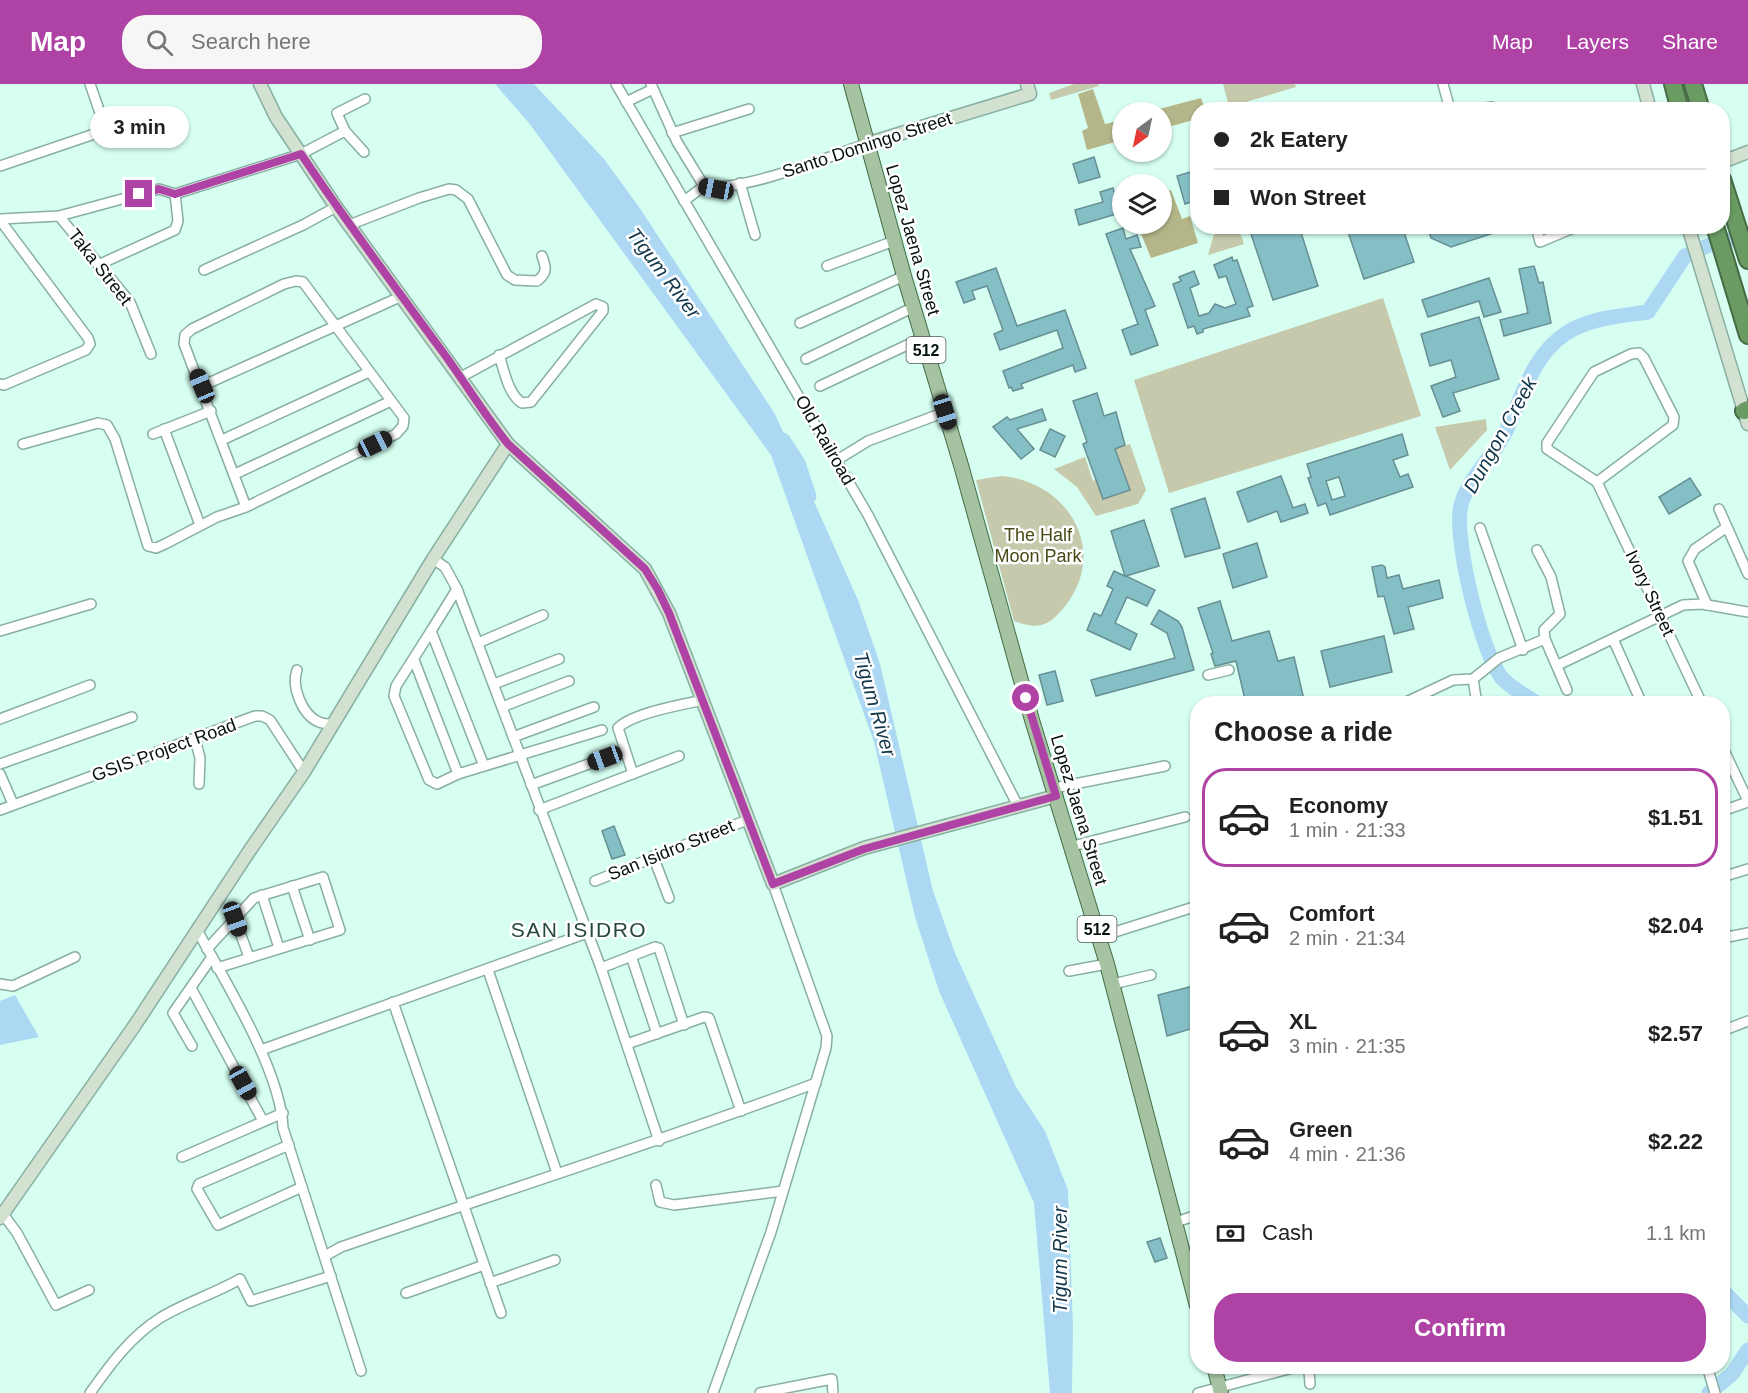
<!DOCTYPE html>
<meta charset="utf-8">
<style>
:root{--surface:#fff;--page:#f6f6f6;--text:#222;--muted:#767676;--line:#e0e0e0;--accent:#ae43a5}
body{margin:0;font-family:Helvetica,sans-serif;background:var(--page);color:var(--text);height:100vh;display:flex;flex-direction:column;font-size:22px;white-space:nowrap}
*{box-sizing:border-box;margin:0}
p{font-size:20px;color:var(--muted)}
.icon{flex:none;width:33px;height:33px;fill:none;stroke:currentColor;stroke-width:2;stroke-linecap:round;stroke-linejoin:round}
.map{position:relative;flex:1;overflow:hidden}
.sheet{position:absolute;left:1190px;top:612px;width:540px;height:678px;display:flex;flex-direction:column;background:var(--surface);border-radius:24px;box-shadow:0 2px 4px #0004}
.sheet>*{flex:none}
.guide{position:absolute;left:1190px;top:18px;width:540px;height:132px;border-radius:24px;box-shadow:0 2px 4px #0004;display:grid;align-content:center;height:132px;padding:0 24px;background:var(--surface)}
.needle{width:39px;rotate:213deg}
.buttons{position:absolute;left:1112px;top:18px;display:grid;gap:12px}
.buttons a{display:grid;place-items:center;width:60px;height:60px;border-radius:50%;background:var(--surface);box-shadow:0 2px 4px #0004;font-size:30px}
.end{position:absolute;width:27px;height:27px;margin:-14px;border:8px solid #ae43a5;background:#fff;box-shadow:0 0 0 3px #fff}
.from{border-radius:50%}
.bubble{position:absolute;height:42px;border-radius:21px;background:var(--surface);box-shadow:0 2px 4px #0004;font-size:20px;font-weight:700;line-height:42px;text-align:center}
.car{position:absolute;width:18px;height:36px;margin:-18px -9px;border-radius:8px;box-shadow:0 0 4px 2px #0007;background:linear-gradient(#222 24%,#8ab4d8 0 40%,#222 0 76%,#8ab4d8 0 86%,#222 0)}
.guide b{display:flex;align-items:center;gap:21px;height:57px;font-size:22px}
.guide b+b{border-top:2px solid var(--line)}
.guide i{width:15px;height:15px;background:var(--text)}
ul{padding:0;list-style:none}
li{display:flex;align-items:center;gap:18px;height:99px;margin:0 12px 9px;padding:0 12px;border:3px solid transparent;border-radius:24px}
li div{flex:1}
li b{display:block;font-size:22px}
li em{font-style:normal;font-weight:700}
li.selected{border-color:var(--accent)}
li>.icon{width:54px;height:54px;stroke-width:1.5}
h2{padding:0 24px;font-size:27px;line-height:72px}
.pay{display:flex;align-items:center;gap:15px;height:66px;padding:0 24px;font-size:22px}
.pay p{margin-inline-start:auto}
.button{display:flex;gap:12px;margin-top:auto;padding:12px 24px}
.button a{flex:1;height:69px;border-radius:24px;background:var(--accent);color:#fff;font-size:24px;font-weight:700;line-height:69px;text-align:center}
header{display:flex;align-items:center;gap:36px;box-sizing:border-box;height:84px;padding:0 30px;background:var(--accent);color:#fff}
header strong{font-size:28px}
nav{display:flex;gap:33px;margin-inline-start:auto;font-size:21px}
.search{width:420px;height:54px;background:var(--page);display:flex;align-items:center;gap:15px;box-sizing:border-box;padding:0 21px;border-radius:24px;color:var(--muted);font-size:22px}
.map>svg:first-child{display:block}
.green{fill:#c7c9ad}
.forest{fill:#b4b689}
.water{fill:#acd8f4}
.lines{fill:none;stroke-linecap:round;stroke-linejoin:round}
.river{stroke:#acd8f4;stroke-width:15}
.building{fill:#85bfc6;stroke:#678f94;stroke-width:1.5;fill-rule:evenodd}
.street-casing{stroke:#88afa2;stroke-width:12}
.secondary-casing{stroke:#88afa2;stroke-width:15}
.primary-casing{stroke:#466b45;stroke-width:16}
.highway-casing{stroke:#466b45;stroke-width:20}
.street{stroke:#fff;stroke-width:9}
.secondary{stroke:#d2e1d0;stroke-width:12}
.primary{stroke:#a5c3a1;stroke-width:14}
.highway{stroke:#699b62;stroke-width:16}
.route{stroke:#ae43a5;stroke-width:8}
.labels{text-anchor:middle;dominant-baseline:central;stroke-width:5;stroke-linejoin:round;paint-order:stroke}
.shield{fill:#fff;stroke:#505956;stroke-width:1.5}
.shield-label{font-size:16px;font-weight:bold;fill:#05120e}
.street-label{font-size:18px;fill:#05120e;stroke:#fff}
.park-label{font-size:18px;fill:#484914;stroke:#fff}
.water-label{font-size:20px;font-style:italic;fill:#13374b;stroke:#fff}
.quarter-label{font-size:21px;letter-spacing:1.5px;fill:#274a40;stroke:#fff}
</style>
<header>
<strong>Map</strong>
<div class="search"><svg class="icon" aria-label="search" viewBox="0 0 24 24"><circle cx="10" cy="10" r="6"/><path d="M15 15l6 6"/></svg>Search here</div>
<nav><a>Map</a><a>Layers</a><a>Share</a></nav>
</header>
<div class="map">
<svg width="1748" height="1309" viewBox="0 0 1748 1309">
<rect width="100%" height="100%" fill="#d6fff1"/>
<g class="green">
<polygon points="1074,0 1098,0 1099,2 1051,16 1049,9"/>
<polygon points="1223,0 1295,0 1296,3 1229,23"/>
<polygon points="1216,143 1238,143 1244,160 1208,171"/>
<polygon points="1383,214 1421,332 1169,409 1134,296"/>
<polygon points="1486,335 1487,346 1450,386 1435,343"/>
<polygon points="1130,360 1146,406 1138,420 1096,432 1077,403 1054,385 1085,373 1093,397 1096,396 1104,415 1130,406 1115,365"/>
<path d="M1001,392C1067,397 1109,465 1066,521C1060,529 1051,539 1041,541C1032,543 1023,540 1014,537L976,396Z"/>
</g>
<g class="forest">
<polygon points="1093,5 1105,40 1122,36 1122,56 1087,66 1082,47 1088,44 1078,10"/>
<polygon points="1201,14 1205,25 1197,26 1197,35 1161,45 1161,28 1148,28"/>
<polygon points="1171,106 1182,135 1190,132 1198,159 1151,174 1137,140 1161,140 1161,110"/>
</g>
<g class="water">
<polygon points="495,0 534,0 604,75 639,123 775,330 858,516 880,580 933,807 955,869 1016,1003 1045,1047 1068,1106 1073,1243 1072,1309 1050,1309 1034,1119 939,907 915,833 874,658 771,371 529,39"/>
<polygon points="15,911 39,953 0,961 0,917"/>
</g>
<g class="lines">
<g class="river">
<polyline points="783,356 798,379 809,412"/>
<path d="M1538,620C1527,612 1509,603 1501,593C1481,566 1453,454 1461,421C1468,394 1494,372 1506,347C1522,314 1532,272 1565,250C1588,234 1620,232 1648,228L1685,172L1716,158L1748,153"/>
<polyline points="1722,1206 1748,1232"/>
<polyline points="1709,1309 1732,1290 1748,1266"/>
</g>
</g>
<g class="building">
<polygon points="1094,73 1100,93 1079,99 1073,80"/>
<polygon points="1197,86 1197,116 1185,120 1177,92"/>
<polygon points="1113,104 1120,129 1079,141 1075,126 1103,118 1100,108"/>
<polygon points="1274,142 1299,142 1318,202 1273,216 1251,150"/>
<polygon points="1346,142 1402,142 1414,178 1364,195"/>
<polygon points="1427,142 1509,142 1509,144 1451,163 1431,154"/>
<polygon points="1123,144 1126,155 1137,151 1141,163 1130,165 1155,222 1145,226 1158,261 1131,271 1122,246 1138,240 1106,150"/>
<polygon points="1232,173 1233,177 1237,176 1253,222 1247,224 1250,232 1203,245 1203,248 1197,250 1194,242 1188,244 1173,200 1181,197 1179,193 1194,187 1199,200 1190,204 1199,232 1209,229 1215,220 1225,224 1236,220 1226,192 1219,194 1214,181"/>
<polygon points="1534,182 1539,199 1543,198 1551,239 1504,252 1500,236 1528,229 1519,185"/>
<polygon points="996,184 1017,242 1065,226 1086,284 1075,288 1073,281 1021,300 1023,304 1013,307 1011,303 1009,304 1003,287 1063,264 1057,246 1000,266 994,250 1003,246 987,202 972,207 975,215 964,219 956,198"/>
<polygon points="1489,194 1501,228 1484,233 1479,217 1428,233 1422,216"/>
<polygon points="1479,233 1499,295 1453,309 1460,327 1443,333 1431,302 1456,293 1451,276 1430,282 1421,250"/>
<polygon points="1097,309 1104,332 1116,328 1125,361 1115,365 1130,406 1103,415 1083,360 1087,358 1073,317"/>
<polygon points="1042,325 1046,336 1017,345 1034,365 1021,375 993,343 1007,333 1010,336"/>
<polygon points="1050,345 1065,352 1055,373 1040,366"/>
<path d="M1402,350L1408,371L1393,376L1400,393L1408,390L1413,403L1330,431L1326,419L1318,422L1308,394L1311,393L1307,380ZM1339,393L1345,412L1332,416L1326,397Z"/>
<polygon points="1281,392 1293,424 1305,420 1308,429 1281,438 1277,427 1248,438 1237,408"/>
<polygon points="1690,394 1701,411 1669,430 1659,413"/>
<polygon points="1205,414 1220,464 1185,473 1171,425"/>
<polygon points="1144,436 1159,482 1126,492 1155,506 1147,522 1127,513 1115,539 1137,550 1130,566 1087,546 1094,529 1101,532 1113,505 1107,502 1114,487 1125,492 1111,447"/>
<polygon points="1257,459 1267,493 1233,504 1223,470"/>
<polygon points="1382,481 1385,483 1387,494 1399,491 1403,505 1439,496 1443,514 1408,523 1414,545 1394,550 1384,512 1378,513 1372,483"/>
<polygon points="1220,517 1232,557 1269,547 1278,577 1294,573 1305,620 1246,620 1236,577 1215,582 1211,570 1213,569 1198,524"/>
<polygon points="1159,526 1178,537 1182,543 1194,586 1096,612 1091,596 1175,574 1167,549 1151,540"/>
<polygon points="1384,552 1392,588 1330,603 1321,567"/>
<polygon points="1055,587 1063,617 1047,621 1039,591"/>
<polygon points="614,742 625,771 612,775 602,747"/>
<polygon points="1197,901 1197,943 1167,952 1158,911"/>
<polygon points="1160,1154 1167,1174 1155,1178 1147,1158"/>
</g>
<g class="lines">
<g class="street-casing">
<g id="street">
<polyline points="90,0 106,46"/>
<polyline points="616,0 868,431 1018,722"/>
<polyline points="651,0 677,58 704,102"/>
<polyline points="1443,0 1449,22 1452,26"/>
<polyline points="626,18 653,5"/>
<polyline points="1474,26 1492,23 1498,26"/>
<polyline points="345,47 364,68"/>
<polyline points="672,49 749,25"/>
<polyline points="0,82 106,46 149,36"/>
<polyline points="740,99 755,151"/>
<path d="M704,102C740,109 828,73 866,60"/>
<polyline points="684,117 704,102"/>
<polyline points="59,132 130,218 151,270"/>
<polyline points="0,135 59,132 159,105 175,110 301,70 345,47 337,29 365,15"/>
<polyline points="0,136 88,254 90,260 86,266 4,301 0,300"/>
<path d="M349,141L419,114L449,105L456,106L468,115L507,191L515,196L537,197C548,189 546,183 542,172"/>
<polyline points="1536,142 1540,158 1578,142"/>
<polyline points="98,181 175,146 178,137 175,110"/>
<polyline points="827,182 894,157"/>
<polyline points="204,186 303,141 336,123"/>
<polyline points="800,239 904,192"/>
<polyline points="806,275 914,223"/>
<path d="M461,293L596,220L603,223V227L531,318L522,319C508,310 504,286 499,271"/>
<polyline points="202,302 402,212"/>
<polyline points="820,302 922,254"/>
<polyline points="164,345 200,441"/>
<polyline points="153,350 211,327"/>
<polyline points="222,356 369,288"/>
<polyline points="23,360 98,339 107,341 115,355 148,462 156,464 165,460 217,433 246,423 184,260 185,251 192,245 284,200 296,197 303,198 404,334 403,342 396,350 246,423"/>
<polyline points="837,376 868,357 945,328"/>
<polyline points="235,390 391,317"/>
<polyline points="1597,398 1673,341 1674,333 1644,274 1639,269 1631,270 1594,288 1547,359 1547,365 1597,398 1702,620"/>
<polyline points="1719,425 1748,490"/>
<polyline points="1480,444 1523,566"/>
<polyline points="1537,466 1551,493 1560,530 1544,546 1545,555"/>
<polyline points="433,475 445,483 457,505 601,884 659,1057"/>
<polyline points="457,505 431,547 484,682"/>
<polyline points="1707,521 1688,477 1695,465 1727,443"/>
<polyline points="0,547 91,520"/>
<polyline points="431,547 396,602 394,612 429,696 437,700 458,690"/>
<polyline points="1613,555 1642,620"/>
<polyline points="478,559 543,531"/>
<polyline points="414,576 458,690 602,646"/>
<polyline points="1558,581 1683,521 1702,520 1748,528"/>
<path d="M297,586C291,602 302,631 319,638C323,640 330,640 334,640"/>
<polyline points="1208,591 1229,586"/>
<polyline points="1473,595 1477,620"/>
<polyline points="494,600 559,575"/>
<polyline points="1402,620 1453,596 1473,595 1499,574 1545,555 1567,606"/>
<polyline points="502,623 569,597"/>
<polyline points="0,635 90,601"/>
<polyline points="513,653 594,623"/>
<polyline points="195,655 200,674 199,700"/>
<polyline points="1722,662 1748,717"/>
<polyline points="0,680 132,633"/>
<polyline points="0,690 13,720"/>
<path d="M633,690L618,644C633,629 681,621 703,616"/>
<polyline points="531,701 605,674"/>
<polyline points="1054,704 1165,682"/>
<polyline points="0,726 255,632 262,632 270,636 304,688"/>
<polyline points="539,726 679,672"/>
<polyline points="1722,727 1748,718"/>
<polyline points="1073,762 1185,733"/>
<polyline points="653,772 669,814"/>
<polyline points="1722,793 1748,785"/>
<polyline points="595,797 747,736"/>
<polyline points="292,802 310,856"/>
<polyline points="262,811 279,864"/>
<polyline points="235,835 249,873"/>
<polyline points="1722,843 1728,853 1748,849"/>
<path d="M197,846C225,897 281,987 283,1044L361,1287"/>
<polyline points="1099,853 1197,822"/>
<polyline points="207,865 254,814 323,793 340,846 217,884"/>
<polyline points="631,872 657,950"/>
<polyline points="601,884 655,863 659,864 684,941"/>
<polyline points="488,886 557,1089"/>
<polyline points="1069,887 1107,880"/>
<polyline points="0,900 13,902 75,873"/>
<polyline points="1113,900 1151,891"/>
<polyline points="191,904 263,1037"/>
<polyline points="393,918 501,1229"/>
<polyline points="1722,947 1748,937"/>
<polyline points="627,960 704,933 709,934 741,1027"/>
<polyline points="192,962 173,929 212,873"/>
<polyline points="261,966 587,849"/>
<polyline points="289,1061 199,1100 197,1105 218,1141 302,1103"/>
<polyline points="182,1073 283,1029"/>
<polyline points="656,1101 660,1118 674,1121 783,1107"/>
<polyline points="3,1130 17,1149 56,1221 89,1206"/>
<polyline points="1176,1138 1197,1131"/>
<path d="M325,1172L341,1163C500,1108 659,1058 816,999"/>
<polyline points="490,1199 555,1176"/>
<polyline points="406,1209 484,1181"/>
<polyline points="1302,1282 1309,1287 1310,1300"/>
<polyline points="1707,1282 1715,1309"/>
<path d="M90,1309C110,1281 130,1253 160,1234C184,1219 214,1210 240,1195L251,1217L331,1192"/>
<polyline points="713,1309 771,1148 826,964 827,952 773,800"/>
<polyline points="760,1309 832,1295 833,1309"/>
<polyline points="1198,1309 1300,1282"/>
</g>
</g>
<g class="secondary-casing">
<g id="secondary">
<polyline points="260,0 276,33 336,123 508,360 645,485 669,529 773,800 864,764 1056,712"/>
<polyline points="1643,0 1650,26"/>
<polyline points="866,60 1030,10 1027,0"/>
<polyline points="1722,78 1748,68"/>
<polyline points="1688,142 1748,340"/>
<polyline points="0,1134 135,941 250,766 304,688 433,475 508,360"/>
</g>
</g>
<g class="primary-casing">
<g id="primary">
<polyline points="851,0 904,192 961,381 1032,636 1107,880 1197,1222"/>
<polyline points="1214,1282 1221,1309"/>
</g>
</g>
<g class="highway-casing">
<g id="highway">
<polyline points="1673,0 1680,26"/>
<polyline points="1693,0 1701,26"/>
<polyline points="1722,95 1748,176"/>
<polyline points="1715,142 1748,251"/>
<polyline points="1744,327 1748,325"/>
</g>
</g>
<use href="#street" class="street"/>
<use href="#secondary" class="secondary"/>
<use href="#primary" class="primary"/>
<use href="#highway" class="highway"/>
</g>
<g class="lines">
<path class="route" d="M139,110L159,105L175,110L301,70C345,136 392,199 439,263C463,295 483,329 508,360L645,485L658,506L669,529L773,800L864,765L1056,712L1026,614"/>
</g>
<g class="labels">
<g class="shield">
<rect x="906.5" y="253" width="39" height="26" rx="4.5"/>
<rect x="1077.5" y="832" width="39" height="26" rx="4.5"/>
</g>
<g class="shield-label">
<text x="926" y="266">512</text>
<text x="1097" y="845">512</text>
</g>
<g class="street-label">
<text transform="translate(867 61) rotate(-18)">Santo Domingo Street</text>
<text transform="translate(913 156) rotate(74)">Lopez Jaena Street</text>
<text transform="translate(100 183) rotate(52)">Taka Street</text>
<text transform="translate(825 356) rotate(60)">Old Railroad</text>
<text transform="translate(1650 509) rotate(65)">Ivory Street</text>
<text transform="translate(164 666) rotate(-20)">GSIS Project Road</text>
<text transform="translate(1079 726) rotate(73)">Lopez Jaena Street</text>
<text transform="translate(671 766) rotate(-22)">San Isidro Street</text>
</g>
<g class="park-label">
<text x="1038" y="451">The Half<tspan x="1038" dy="21">Moon Park</tspan></text>
</g>
<g class="water-label">
<text transform="translate(664 189) rotate(53)">Tigum River</text>
<text transform="translate(1500 351) rotate(-61)">Dungon Creek</text>
<text transform="translate(875 620) rotate(74)">Tigum River</text>
<text transform="translate(1060 1176) rotate(-90)">Tigum River</text>
</g>
<g class="quarter-label">
<text x="579" y="845">SAN ISIDRO</text>
</g>
</g>
</svg>
<div class="buttons">
<a><svg class="needle" viewBox="-14 -14 28 28"><path d="M0-13l5 13h-10z" fill="#e53935"/><path d="M0 13l5-13h-10z" fill="#767676"/></svg></a>
<a><svg class="icon" aria-label="layers" viewBox="0 0 24 24"><path d="M12 4l9 5-9 5-9-5zM3 14l9 5 9-5"/></svg></a>
</div>
<i class="end from" style="left:1026px;top:614px"></i>
<i class="end" style="left:139px;top:110px"></i>
<div class="bubble" style="left:90px;top:22px;width:99px">3 min</div>
<i class="car" style="left:716px;top:105px;rotate:281deg"></i>
<i class="car" style="left:202px;top:302px;rotate:337deg"></i>
<i class="car" style="left:945px;top:328px;rotate:163deg"></i>
<i class="car" style="left:375px;top:360px;rotate:64deg"></i>
<i class="car" style="left:605px;top:674px;rotate:250deg"></i>
<i class="car" style="left:235px;top:835px;rotate:160deg"></i>
<i class="car" style="left:243px;top:999px;rotate:151deg"></i>
<div class="guide">
<b><i class="from"></i>2k Eatery</b>
<b><i></i>Won Street</b>
</div>
<section class="sheet">
<h2>Choose a ride</h2>
<ul>
<li class="selected"><svg class="icon" aria-label="car" viewBox="0 0 24 24"><path d="M5 17H2v-5l4-1 3-4h7l3 4 3 1v5h-3M9 17h6M6 11h13"/><circle cx="7" cy="17" r="2"/><circle cx="17" cy="17" r="2"/></svg><div><b>Economy</b><p>1 min · 21:33</p></div><em>$1.51</em></li>
<li><svg class="icon" aria-label="car" viewBox="0 0 24 24"><path d="M5 17H2v-5l4-1 3-4h7l3 4 3 1v5h-3M9 17h6M6 11h13"/><circle cx="7" cy="17" r="2"/><circle cx="17" cy="17" r="2"/></svg><div><b>Comfort</b><p>2 min · 21:34</p></div><em>$2.04</em></li>
<li><svg class="icon" aria-label="car" viewBox="0 0 24 24"><path d="M5 17H2v-5l4-1 3-4h7l3 4 3 1v5h-3M9 17h6M6 11h13"/><circle cx="7" cy="17" r="2"/><circle cx="17" cy="17" r="2"/></svg><div><b>XL</b><p>3 min · 21:35</p></div><em>$2.57</em></li>
<li><svg class="icon" aria-label="car" viewBox="0 0 24 24"><path d="M5 17H2v-5l4-1 3-4h7l3 4 3 1v5h-3M9 17h6M6 11h13"/><circle cx="7" cy="17" r="2"/><circle cx="17" cy="17" r="2"/></svg><div><b>Green</b><p>4 min · 21:36</p></div><em>$2.22</em></li>
</ul>
<div class="pay"><svg class="icon" aria-label="cash" viewBox="0 0 24 24"><path d="M3 7h18v10H3z"/><circle cx="12" cy="12" r="2"/></svg>Cash<p>1.1 km</p></div>
<div class="button"><a>Confirm</a></div>
</section>
</div>
